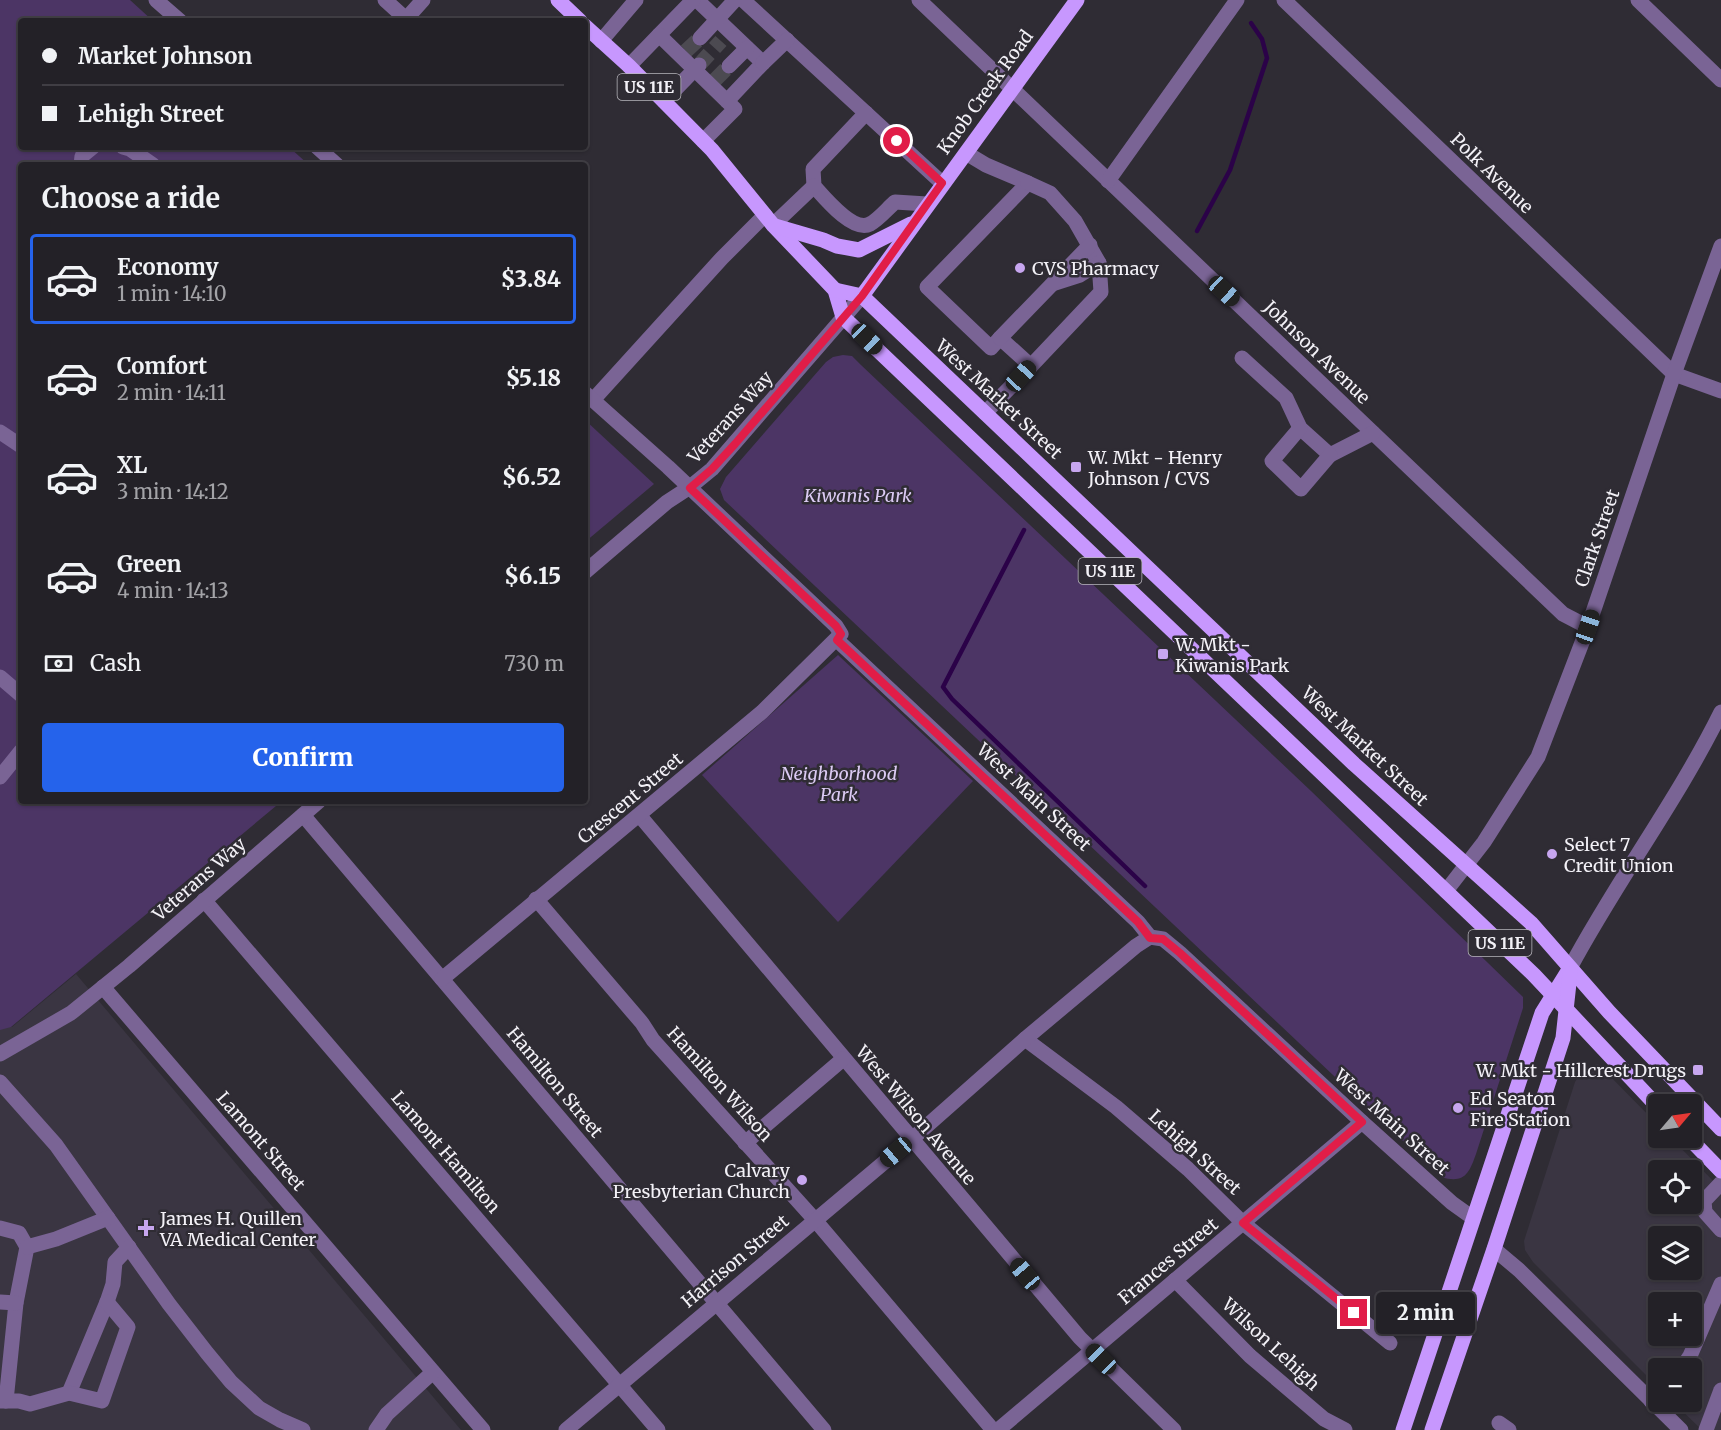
<!DOCTYPE html>
<meta charset="utf-8">
<style>
:root{--surface:#232127;--page:#2b292f;--text:#f1f3f6;--muted:#a3a3a7;--line:#403e44;--accent:#2563eb}
body{margin:0;font-family:Merriweather,serif;background:var(--page);color:var(--text);height:100vh;display:flex;flex-direction:column;font-size:22px;white-space:nowrap}
*{box-sizing:border-box;margin:0}
p{font-size:20px;color:var(--muted)}
.icon{flex:none;width:33px;height:33px;fill:none;stroke:currentColor;stroke-width:2;stroke-linecap:round;stroke-linejoin:round}
.map{position:relative;flex:1;overflow:hidden}
.side{position:absolute;left:18px;top:162px;width:570px;height:642px;display:flex;flex-direction:column;background:var(--surface);border-radius:6px;box-shadow:0 2px 4px #0004,0 0 0 2px var(--line)}
.side>*{flex:none}
.guide{position:absolute;left:18px;top:18px;width:570px;height:132px;border-radius:6px;box-shadow:0 2px 4px #0004,0 0 0 2px var(--line);display:grid;align-content:center;height:132px;padding:0 24px;background:var(--surface)}
.needle{width:39px;rotate:61deg}
.controls{position:absolute;left:1648px;top:1094px;display:grid;gap:12px}
.controls a{display:grid;place-items:center;width:54px;height:54px;border-radius:6px;background:var(--surface);box-shadow:0 2px 4px #0004,0 0 0 2px var(--line);font-size:30px}
.end{position:absolute;width:27px;height:27px;margin:-14px;border:8px solid #e11d48;background:#fff;box-shadow:0 0 0 3px #fff}
.from{border-radius:50%}
.bubble{position:absolute;height:42px;border-radius:6px;background:var(--surface);box-shadow:0 2px 4px #0004,0 0 0 2px var(--line);font-size:20px;font-weight:800;line-height:42px;text-align:center}
.car{position:absolute;width:18px;height:36px;margin:-18px -9px;border-radius:8px;box-shadow:0 0 4px 2px #0007;background:linear-gradient(#222 24%,#8ab4d8 0 40%,#222 0 76%,#8ab4d8 0 86%,#222 0)}
.guide b{display:flex;align-items:center;gap:21px;height:57px;font-size:22px}
.guide b+b{border-top:2px solid var(--line)}
.guide i{width:15px;height:15px;background:var(--text)}
ul{padding:0;list-style:none}
li{display:flex;align-items:center;gap:18px;height:90px;margin:0 12px 9px;padding:0 12px;border:3px solid transparent;border-radius:6px}
li div{flex:1}
li b{display:block;font-size:22px}
li em{font-style:normal;font-weight:800}
li.on{border-color:var(--accent)}
li>.icon{width:54px;height:54px;stroke-width:1.5}
h2{padding:0 24px;font-size:27px;line-height:72px}
.pay{display:flex;align-items:center;gap:15px;height:66px;padding:0 24px;font-size:22px}
.pay p{margin-inline-start:auto}
.cta{display:flex;gap:12px;margin-top:auto;padding:12px 24px}
.cta a{flex:1;height:69px;border-radius:6px;background:var(--accent);color:#fff;font-size:24px;font-weight:800;line-height:69px;text-align:center}
.map>svg:first-child{display:block}
.built{fill:#3a3542;fill-rule:evenodd}
.green{fill:#4c3565}
.lines{fill:none;stroke-linecap:round;stroke-linejoin:round}
.stream{stroke:#2b0248;stroke-width:4.5}
.minor-tunnel{stroke:#4c4a51;stroke-width:15;stroke-dasharray:15 8;stroke-linecap:butt}
.minor{stroke:#7a6495;stroke-width:15}
.major{stroke:#c797fe;stroke-width:15}
.route{stroke:#e11d48;stroke-width:8}
.poi-dot{fill:#c7a6ef;stroke:#2f2c34;stroke-width:2}
.labels{text-anchor:middle;dominant-baseline:central;stroke-width:5;stroke-linejoin:round;paint-order:stroke}
.shield{fill:#2f2c34;stroke:#b8b6bc;stroke-width:1.5}
.shield-label{font-size:16px;font-weight:bold;fill:#f3f1f7}
.street-label{font-size:18px;fill:#f3f1f7;stroke:#2f2c34}
.poi-label{font-size:18px;fill:#f3f1f7;stroke:#2f2c34;text-anchor:start}
.park-label{font-size:18px;font-style:italic;fill:#dbcaf3;stroke:#2f2c34}
</style>
<div class="map">
<svg width="1721" height="1430" viewBox="0 0 1721 1430">
<rect width="100%" height="100%" fill="#2f2c34"/>
<g class="built">
<polygon points="76,974 461,1430 0,1430 0,1025 12,1027"/>
<path d="M1598,1064L1659,1126V1137H1670L1721,1189V1430H1702L1672,1401H1692V1368H1659V1388L1533,1262L1525,1250L1524,1241L1575,1082L1584,1068ZM1659,1170H1692V1203H1659ZM1659,1236H1692V1269H1659ZM1659,1302H1692V1335H1659Z"/>
</g>
<g class="green">
<polygon points="0,0 130,0 153,21 21,21 21,147 289,147 309,165 21,165 21,801 282,801 11,1027 0,1030"/>
<path d="M843,355L852,356L861,365L1311,791L1523,997V1008L1476,1154C1469,1174 1464,1184 1441,1177L724,500L720,489L726,477L826,362L833,357Z"/>
<polygon points="585,420 654,484 585,542"/>
<polygon points="838,655 973,781 838,922 702,775"/>
</g>
<g class="lines">
<g class="stream">
<polyline points="1197,231 1230,170 1267,58 1262,39 1251,23"/>
<polyline points="1024,530 943,687 952,699 1145,886"/>
</g>
<g class="minor-tunnel">
<polyline points="686,51 700,38"/>
<polyline points="699,65 721,41"/>
<polyline points="715,80 729,66"/>
</g>
<g class="minor">
<polyline points="156,0 180,21"/>
<polyline points="385,0 406,19 423,0"/>
<polyline points="697,0 763,63 727,101"/>
<polyline points="743,0 942,183"/>
<polyline points="919,0 1563,614 1588,627"/>
<polyline points="1284,0 1674,374 1721,391"/>
<polyline points="1638,0 1721,80"/>
<polyline points="659,35 693,0"/>
<polyline points="700,38 735,0"/>
<polyline points="601,41 636,0"/>
<polyline points="763,63 787,40"/>
<polyline points="629,66 659,35 735,109 703,141"/>
<polyline points="729,66 747,48"/>
<polyline points="664,101 699,65"/>
<path d="M866,113L813,169L814,186C824,197 853,233 870,224C879,219 887,209 895,202L927,204"/>
<polyline points="123,147 130,149 153,165"/>
<polyline points="317,147 337,165"/>
<polyline points="966,153 986,165 1028,183 927,287 991,348 1000,338 1031,366 985,413"/>
<polyline points="81,165 82,156 93,147"/>
<polyline points="1108,181 1237,0"/>
<polyline points="1028,183 1050,193 1075,221 1099,263 1101,292 1031,366"/>
<polyline points="773,225 814,186"/>
<polyline points="1055,283 1080,275 1099,263"/>
<polyline points="1000,338 1090,245"/>
<polyline points="1242,358 1286,398 1300,428 1330,455 1373,433"/>
<polyline points="593,400 722,258 765,215"/>
<polyline points="1300,428 1272,461 1301,489 1330,455"/>
<polyline points="0,432 21,446"/>
<polyline points="585,572 667,502 690,487 712,469 862,296"/>
<polyline points="837,640 1138,922 1150,937 1163,939 1180,953 1362,1122 1452,1203 1473,1218"/>
<polyline points="0,677 21,695"/>
<polyline points="0,777 21,751"/>
<polyline points="303,815 824,1430"/>
<polyline points="640,816 1080,1338 1174,1430"/>
<polyline points="1446,891 1484,842 1538,757 1588,627 1674,374 1721,246"/>
<polyline points="536,899 642,1023 653,1040 815,1220 993,1430"/>
<polyline points="204,900 658,1430"/>
<path d="M1570,968C1617,880 1677,801 1721,712"/>
<polyline points="442,979 762,712 841,634 836,626 668,467 585,393"/>
<polyline points="103,987 483,1430"/>
<polyline points="1025,1039 1116,1107 1188,1169 1243,1223 1390,1343"/>
<polyline points="0,1054 71,1013 129,966 319,801"/>
<polyline points="0,1082 56,1145 169,1304 207,1353 231,1382 259,1408 280,1420 303,1430"/>
<polyline points="745,1143 843,1059"/>
<polyline points="1721,1183 1704,1201 1705,1212 1721,1230"/>
<polyline points="0,1228 19,1233 27,1247 16,1303 6,1401"/>
<polyline points="27,1247 56,1239 108,1218"/>
<polyline points="1494,1249 1519,1270 1681,1430"/>
<polyline points="1175,1280 1250,1356 1324,1419 1345,1430"/>
<polyline points="0,1302 16,1303"/>
<polyline points="1682,1368 1690,1356 1721,1284"/>
<polyline points="69,1393 107,1302 113,1284 115,1262 129,1247"/>
<polyline points="0,1401 19,1401 30,1404 69,1393 102,1401 128,1327 107,1302"/>
<polyline points="1651,1401 1659,1387"/>
<polyline points="1499,1423 1509,1430"/>
<polyline points="376,1430 387,1414 433,1372"/>
<polyline points="566,1430 912,1139 1025,1039 1136,946 1150,937"/>
<polyline points="998,1430 1362,1122"/>
<polyline points="1706,1430 1721,1390"/>
</g>
<g class="major">
<polyline points="558,0 580,21"/>
<polyline points="585,26 629,66 712,150 773,225 835,290 843,317 1534,975 1659,1108"/>
<polyline points="775,226 823,240 837,246 859,250 911,224"/>
<polyline points="835,290 862,296 1354,764 1531,923 1609,1012 1721,1129"/>
<polyline points="862,296 1077,0"/>
<polyline points="1688,1137 1721,1171"/>
<polyline points="1403,1430 1542,1013 1570,968"/>
<polyline points="1432,1430 1494,1249 1563,1038 1570,974"/>
</g>
</g>
<g class="lines">
<polyline class="route" points="897,141 942,183 862,296 735,444 712,469 690,488 836,626 841,634 837,640 1138,922 1150,938 1163,939 1180,953 1362,1122 1243,1223 1354,1313"/>
</g>
<g class="poi-dot">
<circle cx="1020" cy="268" r="6"/>
<rect x="1070" y="461" width="12" height="12" rx="3"/>
<rect x="1157" y="648" width="12" height="12" rx="3"/>
<circle cx="1552" cy="854" r="6"/>
<rect x="1692" y="1064" width="12" height="12" rx="3"/>
<circle cx="1458" cy="1108" r="6"/>
<circle cx="802" cy="1180" r="6"/>
<path d="M143 1219h6v6h6v6h-6v6h-6v-6h-6v-6h6z"/>
</g>
<g class="labels">
<g class="shield">
<rect x="617.5" y="74" width="63" height="26" rx="4.5"/>
<rect x="1078.5" y="558" width="63" height="26" rx="4.5"/>
<rect x="1468.5" y="930" width="63" height="26" rx="4.5"/>
</g>
<g class="shield-label">
<text x="649" y="87">US 11E</text>
<text x="1110" y="571">US 11E</text>
<text x="1500" y="943">US 11E</text>
</g>
<g class="street-label">
<text transform="translate(985 92) rotate(-54)">Knob Creek Road</text>
<text transform="translate(1492 173) rotate(44)">Polk Avenue</text>
<text transform="translate(1317 352) rotate(44)">Johnson Avenue</text>
<text transform="translate(999 399) rotate(43)">West Market Street</text>
<text transform="translate(730 417) rotate(-48)">Veterans Way</text>
<text transform="translate(1597 538) rotate(-71)">Clark Street</text>
<text transform="translate(1365 746) rotate(43)">West Market Street</text>
<text transform="translate(1034 797) rotate(43)">West Main Street</text>
<text transform="translate(630 798) rotate(-40)">Crescent Street</text>
<text transform="translate(199 879) rotate(-41)">Veterans Way</text>
<text transform="translate(555 1082) rotate(50)">Hamilton Street</text>
<text transform="translate(720 1084) rotate(48)">Hamilton Wilson</text>
<text transform="translate(916 1115) rotate(50)">West Wilson Avenue</text>
<text transform="translate(1392 1122) rotate(42)">West Main Street</text>
<text transform="translate(261 1141) rotate(49)">Lamont Street</text>
<text transform="translate(446 1152) rotate(49)">Lamont Hamilton</text>
<text transform="translate(1195 1152) rotate(42)">Lehigh Street</text>
<text transform="translate(735 1261) rotate(-40)">Harrison Street</text>
<text transform="translate(1168 1261) rotate(-40)">Frances Street</text>
<text transform="translate(1271 1344) rotate(43)">Wilson Lehigh</text>
</g>
<g class="poi-label">
<text x="1032" y="268">CVS Pharmacy</text>
<text x="1088" y="457">W. Mkt - Henry<tspan x="1088" dy="21">Johnson / CVS</tspan></text>
<text x="1175" y="644">W. Mkt -<tspan x="1175" dy="21">Kiwanis Park</tspan></text>
<text x="1564" y="844">Select 7<tspan x="1564" dy="21">Credit Union</tspan></text>
<text x="1686" y="1070" text-anchor="end">W. Mkt - Hillcrest Drugs</text>
<text x="1470" y="1098">Ed Seaton<tspan x="1470" dy="21">Fire Station</tspan></text>
<text x="790" y="1170" text-anchor="end">Calvary<tspan x="790" dy="21">Presbyterian Church</tspan></text>
<text x="160" y="1218">James H. Quillen<tspan x="160" dy="21">VA Medical Center</tspan></text>
</g>
<g class="park-label">
<text x="858" y="495">Kiwanis Park</text>
<text x="839" y="773">Neighborhood<tspan x="839" dy="21">Park</tspan></text>
</g>
</g>
</svg>
<div class="controls">
<a><svg class="needle" viewBox="-14 -14 28 28"><path d="M0-13l5 13h-10z" fill="#e53935"/><path d="M0 13l5-13h-10z" fill="#a3a3a7"/></svg></a>
<a><svg class="icon" aria-label="locate" viewBox="0 0 24 24"><circle cx="12" cy="12" r="6"/><path d="M12 2v4M12 18v4M2 12h4M18 12h4"/></svg></a>
<a><svg class="icon" aria-label="layers" viewBox="0 0 24 24"><path d="M12 4l9 5-9 5-9-5zM3 14l9 5 9-5"/></svg></a>
<a>+</a>
<a>−</a>
</div>
<i class="end from" style="left:897px;top:141px"></i>
<i class="end" style="left:1354px;top:1313px"></i>
<div class="bubble" style="left:1376px;top:1292px;width:99px">2 min</div>
<i class="car" style="left:1224px;top:291px;rotate:133deg"></i>
<i class="car" style="left:867px;top:339px;rotate:134deg"></i>
<i class="car" style="left:1021px;top:376px;rotate:43deg"></i>
<i class="car" style="left:1588px;top:627px;rotate:19deg"></i>
<i class="car" style="left:896px;top:1152px;rotate:230deg"></i>
<i class="car" style="left:1025px;top:1274px;rotate:320deg"></i>
<i class="car" style="left:1101px;top:1359px;rotate:315deg"></i>
<div class="guide">
<b><i class="from"></i>Market Johnson</b>
<b><i></i>Lehigh Street</b>
</div>
<section class="side">
<h2>Choose a ride</h2>
<ul>
<li class="on"><svg class="icon" aria-label="car" viewBox="0 0 24 24"><path d="M5 17H2v-5l4-1 3-4h7l3 4 3 1v5h-3M9 17h6M6 11h13"/><circle cx="7" cy="17" r="2"/><circle cx="17" cy="17" r="2"/></svg><div><b>Economy</b><p>1 min · 14:10</p></div><em>$3.84</em></li>
<li><svg class="icon" aria-label="car" viewBox="0 0 24 24"><path d="M5 17H2v-5l4-1 3-4h7l3 4 3 1v5h-3M9 17h6M6 11h13"/><circle cx="7" cy="17" r="2"/><circle cx="17" cy="17" r="2"/></svg><div><b>Comfort</b><p>2 min · 14:11</p></div><em>$5.18</em></li>
<li><svg class="icon" aria-label="car" viewBox="0 0 24 24"><path d="M5 17H2v-5l4-1 3-4h7l3 4 3 1v5h-3M9 17h6M6 11h13"/><circle cx="7" cy="17" r="2"/><circle cx="17" cy="17" r="2"/></svg><div><b>XL</b><p>3 min · 14:12</p></div><em>$6.52</em></li>
<li><svg class="icon" aria-label="car" viewBox="0 0 24 24"><path d="M5 17H2v-5l4-1 3-4h7l3 4 3 1v5h-3M9 17h6M6 11h13"/><circle cx="7" cy="17" r="2"/><circle cx="17" cy="17" r="2"/></svg><div><b>Green</b><p>4 min · 14:13</p></div><em>$6.15</em></li>
</ul>
<div class="pay"><svg class="icon" aria-label="cash" viewBox="0 0 24 24"><path d="M3 7h18v10H3z"/><circle cx="12" cy="12" r="2"/></svg>Cash<p>730 m</p></div>
<div class="cta"><a>Confirm</a></div>
</section>
</div>
